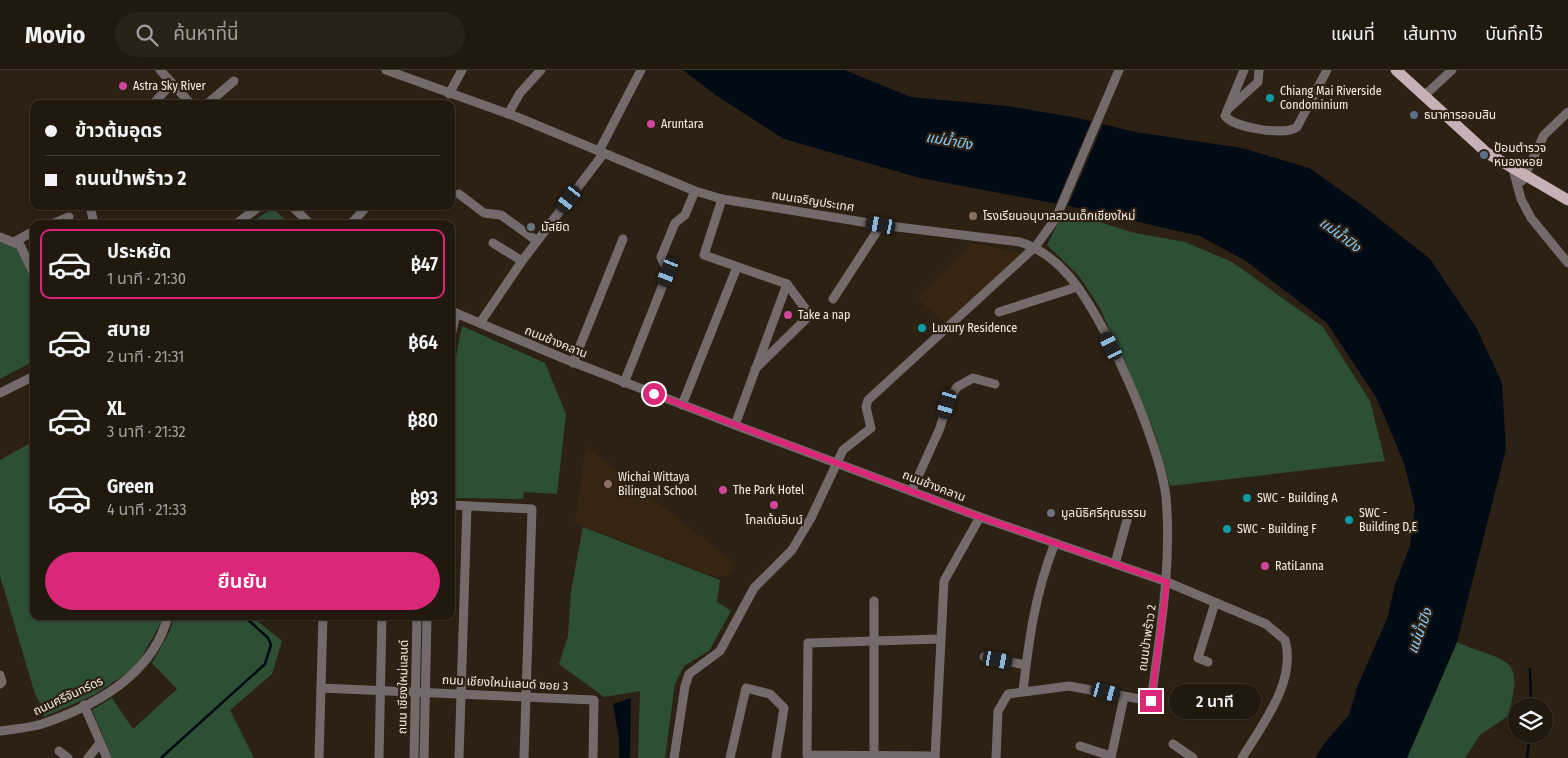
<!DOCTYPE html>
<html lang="th">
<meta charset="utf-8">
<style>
:root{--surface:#22190e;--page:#2a2217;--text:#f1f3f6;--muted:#a2a09e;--line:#3f382e;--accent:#db2777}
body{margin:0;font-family:"Fira Sans Condensed","Noto Sans Thai",sans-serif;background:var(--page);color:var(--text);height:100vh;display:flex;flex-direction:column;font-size:19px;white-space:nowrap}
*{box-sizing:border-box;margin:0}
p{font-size:16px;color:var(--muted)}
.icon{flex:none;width:28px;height:28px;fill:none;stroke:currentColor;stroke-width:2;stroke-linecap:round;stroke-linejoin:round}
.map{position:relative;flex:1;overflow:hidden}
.sheet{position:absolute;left:30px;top:150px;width:425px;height:400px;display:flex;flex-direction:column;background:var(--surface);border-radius:10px;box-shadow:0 1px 4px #0004,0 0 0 1px var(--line)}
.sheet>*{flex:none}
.top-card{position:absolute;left:30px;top:30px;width:425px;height:110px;border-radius:10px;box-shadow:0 1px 4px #0004,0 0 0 1px var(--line);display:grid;align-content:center;height:110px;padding:0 15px;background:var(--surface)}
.controls{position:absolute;left:1508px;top:628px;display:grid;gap:10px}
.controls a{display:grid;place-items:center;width:45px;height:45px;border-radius:50%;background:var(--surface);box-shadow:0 1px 4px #0004,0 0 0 1px var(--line);font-size:25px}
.end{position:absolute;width:22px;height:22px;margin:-11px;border:6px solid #db2777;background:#fff;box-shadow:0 0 0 2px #fff}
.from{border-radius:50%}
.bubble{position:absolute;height:35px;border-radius:18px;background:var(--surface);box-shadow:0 1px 4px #0004,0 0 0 1px var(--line);font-size:16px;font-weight:600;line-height:35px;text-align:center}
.car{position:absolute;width:15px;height:30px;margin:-15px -8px;border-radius:6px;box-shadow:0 0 4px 1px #0007;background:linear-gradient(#222 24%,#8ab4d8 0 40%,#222 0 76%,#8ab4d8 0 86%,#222 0)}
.top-card b{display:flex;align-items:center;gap:18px;height:48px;font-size:19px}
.top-card b+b{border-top:1px solid var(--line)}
.top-card i{width:12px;height:12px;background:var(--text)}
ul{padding:9px 0 0;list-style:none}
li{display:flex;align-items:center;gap:15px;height:70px;margin:0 10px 8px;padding:0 5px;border:2px solid transparent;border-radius:10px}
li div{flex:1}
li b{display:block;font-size:19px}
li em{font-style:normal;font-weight:600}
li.on{border-color:var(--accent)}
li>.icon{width:45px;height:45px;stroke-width:1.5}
.action{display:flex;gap:10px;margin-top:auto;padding:10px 15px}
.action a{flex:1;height:58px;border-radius:30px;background:var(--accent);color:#fff;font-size:20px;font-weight:600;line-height:58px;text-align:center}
header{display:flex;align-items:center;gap:30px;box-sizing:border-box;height:70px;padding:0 25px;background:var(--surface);border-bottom:1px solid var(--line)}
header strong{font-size:24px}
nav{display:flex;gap:28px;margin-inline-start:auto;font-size:18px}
.search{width:350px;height:45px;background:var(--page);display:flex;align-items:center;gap:12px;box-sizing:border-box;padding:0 18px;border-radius:28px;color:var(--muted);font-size:19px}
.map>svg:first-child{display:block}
.built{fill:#352511}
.green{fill:#2d4f34}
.water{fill:#000b16}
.pier{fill:#2d2113}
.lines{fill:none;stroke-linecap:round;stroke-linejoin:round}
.stream{stroke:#000b16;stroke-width:2.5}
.minor{stroke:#746a6c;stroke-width:9}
.major{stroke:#c6b1b6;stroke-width:11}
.route{stroke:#db2777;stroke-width:6}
.hotel-dot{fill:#d1479c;stroke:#2d2113;stroke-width:2}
.culture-dot{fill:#0f9aa8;stroke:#2d2113;stroke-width:2}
.service-dot{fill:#5c6f8a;stroke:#2d2113;stroke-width:2}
.education-dot{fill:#8d6e63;stroke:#2d2113;stroke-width:2}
.worship-dot{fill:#6b7280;stroke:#2d2113;stroke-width:2}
.labels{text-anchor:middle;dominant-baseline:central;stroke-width:4.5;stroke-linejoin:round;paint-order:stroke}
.poi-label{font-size:12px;fill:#f6eee5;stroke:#2d2113;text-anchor:start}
.street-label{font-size:12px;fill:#f6eee5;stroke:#2d2113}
.water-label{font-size:14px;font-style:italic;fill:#87d0fd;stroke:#2d2113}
</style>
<header>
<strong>Movio</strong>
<div class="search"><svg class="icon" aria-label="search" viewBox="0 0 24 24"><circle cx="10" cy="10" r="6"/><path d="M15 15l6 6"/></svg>ค้นหาที่นี่</div>
<nav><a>แผนที่</a><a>เส้นทาง</a><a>บันทึกไว้</a></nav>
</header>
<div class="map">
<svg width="1568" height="688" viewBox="0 0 1568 688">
<rect width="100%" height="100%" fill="#2d2113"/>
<g class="built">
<polygon points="972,173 1022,183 945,254 917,228"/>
<polygon points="586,376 736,494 730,505 714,506 575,453"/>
</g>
<g class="green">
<polygon points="273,138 289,154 249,154"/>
<polygon points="1064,141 1135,163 1185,172 1232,192 1323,257 1370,331 1385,391 1170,416 1154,361 1100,238 1079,206 1047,175"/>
<polygon points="0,171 20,180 34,211 34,291 0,309"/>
<polygon points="462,256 545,293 566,344 557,424 524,422 523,429 451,428 451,312"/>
<polygon points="34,371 34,546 162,546 162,551 136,597 94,625 44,647 42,637 35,624 0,506 0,390"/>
<polygon points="583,457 720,510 717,532 731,541 709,581 684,596 675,614 665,688 638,688 640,621 604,627 559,594 568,566 571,521"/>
<polygon points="174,546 251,546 282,571 272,604 230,640 254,688 112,688 92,640 112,628 133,659 177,619 152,593 170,561"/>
<path d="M1457,572C1506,594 1526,583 1508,646L1480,665L1465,688H1407Z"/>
</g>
<g class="water">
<polygon points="683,0 844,0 911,27 1007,36 1078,48 1135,62 1242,78 1309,98 1359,133 1430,189 1476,257 1502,313 1506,379 1457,572 1407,688 1315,688 1323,675 1349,645 1357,617 1387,549 1395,515 1410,476 1415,437 1404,393 1376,327 1327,253 1246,191 1200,166 1069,136 920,108 784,69 717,26"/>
<polygon points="631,628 630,688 619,688 619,669 613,634"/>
</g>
<polygon class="pier" points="1092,49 1104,52 1067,138 1055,136"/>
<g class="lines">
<g class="stream">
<polyline points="1530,599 1531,636"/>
<polyline points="161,688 265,594 271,575 268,568 244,546"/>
<polyline points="1527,688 1530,664"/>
</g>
<g class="minor">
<polyline points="160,0 191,34"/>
<path d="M386,0L517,47L695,121L722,129L881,155L1020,172C1040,178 1055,190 1069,206C1104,246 1160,373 1166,427C1172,496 1160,563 1151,631L1069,616L1008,624L998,641L996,688"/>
<path d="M1244,0L1225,46C1234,58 1286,66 1297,57L1327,0"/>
<polyline points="449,24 462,0"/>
<polyline points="1425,25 1452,0"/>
<polyline points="153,34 172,13"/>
<polyline points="207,34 234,11"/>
<polyline points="1228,39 1258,12 1259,0"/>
<polyline points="508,44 520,23 541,0"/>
<polyline points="599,81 641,0"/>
<polyline points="1513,99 1521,129 1531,148 1568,193"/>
<polyline points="1522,111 1544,65 1568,42"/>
<polyline points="459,124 484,143 501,145 537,171"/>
<polyline points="722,129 704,185 787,214 810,245 755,299"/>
<polyline points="90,136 94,154"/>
<polyline points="292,136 310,154"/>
<polyline points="52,154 69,147"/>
<polyline points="236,154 260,136"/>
<polyline points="351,154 367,136"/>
<polyline points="0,167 20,175 34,204"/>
<polyline points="14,172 34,161"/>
<polyline points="493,173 522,191"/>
<polyline points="833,229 881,155"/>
<path d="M451,241L565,289L735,355L980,447L1167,512L1266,554L1285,570C1297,611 1262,655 1242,688"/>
<polyline points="999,242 1077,217"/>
<polyline points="480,253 522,191 604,83"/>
<polyline points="451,266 456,243"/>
<polyline points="573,293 623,169"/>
<polyline points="624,313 668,202 661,187 675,153 685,145 695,121"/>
<polyline points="0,323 34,306"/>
<polyline points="682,335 737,197"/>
<polyline points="735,355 787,214"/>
<polyline points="912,420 940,358 947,334 957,317 973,308 995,314"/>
<polyline points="451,435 532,439 524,688"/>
<polyline points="1115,494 1127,450"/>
<polyline points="984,587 1026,595"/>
<polyline points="1208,592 1198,588 1215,533"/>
<polyline points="0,605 2,612 0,614"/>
<polyline points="321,618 594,630 593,688"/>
<path d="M1023,621C1029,569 1035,523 1055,473"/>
<polyline points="84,635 107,688"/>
<path d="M0,661C13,659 29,658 42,654C95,636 153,604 168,546"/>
<polyline points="1173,674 1193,688"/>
<polyline points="1080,676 1111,686"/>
<polyline points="59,681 68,688"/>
<polyline points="935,686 807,685 808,573 940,569"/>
<polyline points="88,688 100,673"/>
<polyline points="319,688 323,546"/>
<polyline points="379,688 382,546"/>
<polyline points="414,688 417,546"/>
<polyline points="424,688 427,546"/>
<polyline points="459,688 467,436"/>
<polyline points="674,688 685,616 689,604 720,581 754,518 792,480 811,448 843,380 871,358 866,337 868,330 1036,176 1056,148 1119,0"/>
<polyline points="730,688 746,618 770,624 784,638 776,688"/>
<polyline points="874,688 874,531"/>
<polyline points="935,688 944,511 980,447"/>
<polyline points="1111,688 1124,627"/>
</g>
<polyline class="major" points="1396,0 1487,83 1568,130"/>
</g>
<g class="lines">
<polyline class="route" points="654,324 980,447 1167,512 1151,631"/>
</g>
<g class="hotel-dot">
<circle cx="123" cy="16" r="5"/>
<circle cx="651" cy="54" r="5"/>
<circle cx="788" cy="245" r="5"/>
<circle cx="723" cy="420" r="5"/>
<circle cx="774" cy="435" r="5"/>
<circle cx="1265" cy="496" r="5"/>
</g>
<g class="culture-dot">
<circle cx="1270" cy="28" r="5"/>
<circle cx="922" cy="258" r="5"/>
<circle cx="1247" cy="428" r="5"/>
<circle cx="1349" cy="450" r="5"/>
<circle cx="1227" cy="459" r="5"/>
</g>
<g class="service-dot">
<circle cx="1414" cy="45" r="5"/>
<circle cx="1484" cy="85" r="5"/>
</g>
<g class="education-dot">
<circle cx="973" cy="146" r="5"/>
<circle cx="608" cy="414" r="5"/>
</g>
<g class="worship-dot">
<circle cx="531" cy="157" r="5"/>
<circle cx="1051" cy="443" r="5"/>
</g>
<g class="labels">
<g class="poi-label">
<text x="133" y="16">Astra Sky River</text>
<text x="1280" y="21">Chiang Mai Riverside<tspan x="1280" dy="14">Condominium</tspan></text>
<text x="1424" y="45">ธนาคารออมสิน</text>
<text x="661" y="54">Aruntara</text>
<text x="1494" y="78">ป้อมตำรวจ<tspan x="1494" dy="14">หนองหอย</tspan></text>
<text x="983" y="146">โรงเรียนอนุบาลสวนเด็กเชียงใหม่</text>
<text x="541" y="157">มัสยิด</text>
<text x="798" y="245">Take a nap</text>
<text x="932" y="258">Luxury Residence</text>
<text x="618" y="407">Wichai Wittaya<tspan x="618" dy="14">Bilingual School</tspan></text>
<text x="733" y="420">The Park Hotel</text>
<text x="1257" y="428">SWC - Building A</text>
<text x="1061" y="443">มูลนิธิศรีคุณธรรม</text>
<text x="1359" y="443">SWC -<tspan x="1359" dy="14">Building D,E</tspan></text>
<text x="774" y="450" text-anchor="middle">โกลเด้นอินน์</text>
<text x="1237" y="459">SWC - Building F</text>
<text x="1275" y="496">RatiLanna</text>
</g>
<g class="street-label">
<text transform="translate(813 131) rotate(9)">ถนนเจริญประเทศ</text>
<text transform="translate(556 272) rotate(22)">ถนนช้างคลาน</text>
<text transform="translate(934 416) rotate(21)">ถนนช้างคลาน</text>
<text transform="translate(1147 568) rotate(-82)">ถนนป่าพร้าว 2</text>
<text transform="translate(505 613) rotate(3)">ถนน เชียงใหม่แลนด์ ซอย 3</text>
<text transform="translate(403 617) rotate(-89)">ถนน เชียงใหม่แลนด์</text>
<text transform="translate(68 626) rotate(-25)">ถนนศรีจันทร์ดร</text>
</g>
<g class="water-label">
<text transform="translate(949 71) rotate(10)">แม่น้ำปิง</text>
<text transform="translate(1340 165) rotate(37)">แม่น้ำปิง</text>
<text transform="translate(1420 561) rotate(-70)">แม่น้ำปิง</text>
</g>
</g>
</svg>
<div class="controls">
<a><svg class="icon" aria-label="layers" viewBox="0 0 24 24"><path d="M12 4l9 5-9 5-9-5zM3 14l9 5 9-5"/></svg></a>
</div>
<i class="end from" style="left:654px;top:324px"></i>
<i class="end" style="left:1151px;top:631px"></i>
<div class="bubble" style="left:1169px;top:614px;width:92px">2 นาที</div>
<i class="car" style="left:569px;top:129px;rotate:217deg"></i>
<i class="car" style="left:881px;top:155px;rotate:280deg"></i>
<i class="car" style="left:668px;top:202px;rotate:201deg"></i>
<i class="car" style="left:1111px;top:276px;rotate:333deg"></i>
<i class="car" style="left:947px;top:334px;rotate:197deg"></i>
<i class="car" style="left:998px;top:590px;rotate:100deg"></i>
<i class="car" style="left:1106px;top:622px;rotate:105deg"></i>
<div class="top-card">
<b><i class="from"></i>ข้าวต้มอุดร</b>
<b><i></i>ถนนป่าพร้าว 2</b>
</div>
<section class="sheet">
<ul>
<li class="on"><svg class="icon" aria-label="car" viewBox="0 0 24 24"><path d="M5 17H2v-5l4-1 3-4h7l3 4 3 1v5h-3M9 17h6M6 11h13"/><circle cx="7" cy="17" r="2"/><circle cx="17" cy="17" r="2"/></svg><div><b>ประหยัด</b><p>1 นาที · 21:30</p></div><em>฿47</em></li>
<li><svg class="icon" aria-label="car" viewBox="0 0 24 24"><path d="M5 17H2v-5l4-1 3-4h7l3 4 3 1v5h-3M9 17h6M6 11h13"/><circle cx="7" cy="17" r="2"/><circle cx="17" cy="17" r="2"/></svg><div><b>สบาย</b><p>2 นาที · 21:31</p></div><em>฿64</em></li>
<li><svg class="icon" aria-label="car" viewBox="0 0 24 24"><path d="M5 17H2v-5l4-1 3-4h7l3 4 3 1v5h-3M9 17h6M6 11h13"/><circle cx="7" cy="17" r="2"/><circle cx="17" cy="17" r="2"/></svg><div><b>XL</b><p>3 นาที · 21:32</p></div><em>฿80</em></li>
<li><svg class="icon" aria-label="car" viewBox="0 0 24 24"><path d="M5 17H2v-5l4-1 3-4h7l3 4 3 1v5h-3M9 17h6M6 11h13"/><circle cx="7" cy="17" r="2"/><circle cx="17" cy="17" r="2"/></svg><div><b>Green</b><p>4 นาที · 21:33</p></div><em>฿93</em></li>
</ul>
<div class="action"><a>ยืนยัน</a></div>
</section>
</div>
